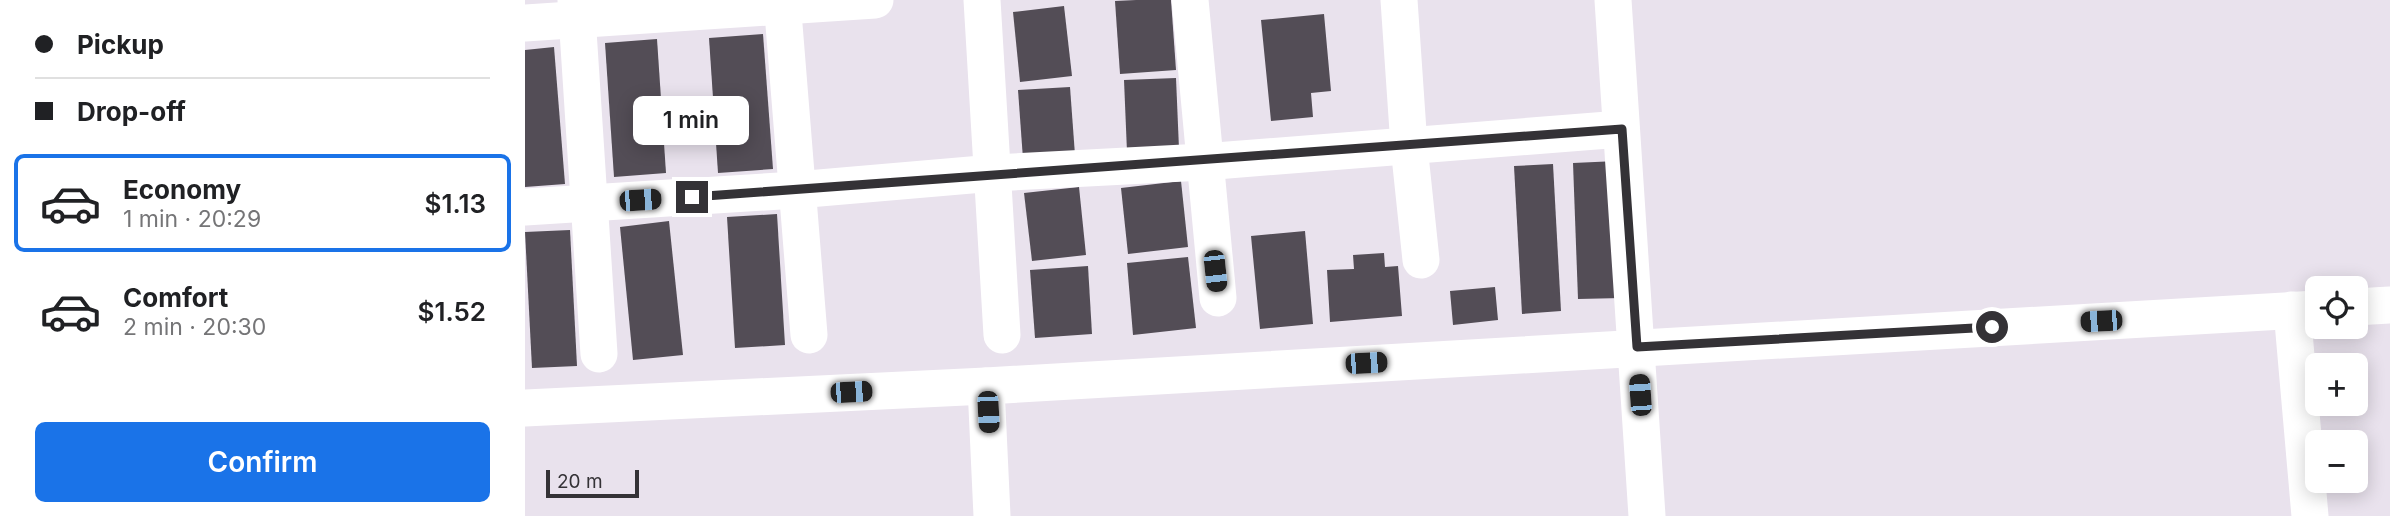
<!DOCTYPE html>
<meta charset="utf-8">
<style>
:root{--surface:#fff;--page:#f6f6f6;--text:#202124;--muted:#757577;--line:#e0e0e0;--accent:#1a73e8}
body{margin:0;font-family:Inter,sans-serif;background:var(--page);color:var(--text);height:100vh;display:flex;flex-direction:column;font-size:26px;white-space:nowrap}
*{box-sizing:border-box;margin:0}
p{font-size:23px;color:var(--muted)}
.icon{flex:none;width:38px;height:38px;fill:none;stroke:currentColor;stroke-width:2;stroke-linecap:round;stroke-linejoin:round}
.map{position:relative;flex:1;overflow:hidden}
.drawer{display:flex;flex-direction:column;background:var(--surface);width:525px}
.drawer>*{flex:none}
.banner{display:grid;align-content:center;height:154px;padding:0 35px;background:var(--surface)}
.tools{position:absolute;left:1780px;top:276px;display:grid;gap:14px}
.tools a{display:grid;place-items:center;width:63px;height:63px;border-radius:10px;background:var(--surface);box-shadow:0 4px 18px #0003;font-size:35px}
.scale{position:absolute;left:21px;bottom:18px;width:93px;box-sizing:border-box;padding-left:7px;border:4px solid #343236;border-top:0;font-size:19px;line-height:24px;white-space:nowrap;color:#343236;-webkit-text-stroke:5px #e9e2ed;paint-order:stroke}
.end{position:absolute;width:32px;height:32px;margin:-16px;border:9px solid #343236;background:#fff;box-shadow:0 0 0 4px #fff}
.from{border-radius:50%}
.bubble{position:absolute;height:49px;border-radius:10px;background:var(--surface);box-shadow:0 4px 18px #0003;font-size:23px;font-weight:600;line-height:49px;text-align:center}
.car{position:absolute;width:21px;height:42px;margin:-21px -10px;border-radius:9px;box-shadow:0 0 5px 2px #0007;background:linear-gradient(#222 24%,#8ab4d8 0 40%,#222 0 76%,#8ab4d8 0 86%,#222 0)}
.banner b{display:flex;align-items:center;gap:24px;height:66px;font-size:26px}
.banner b+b{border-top:2px solid var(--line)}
.banner i{width:18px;height:18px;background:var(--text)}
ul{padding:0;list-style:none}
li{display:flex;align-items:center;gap:21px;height:98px;margin:0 14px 10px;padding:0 21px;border:4px solid transparent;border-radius:10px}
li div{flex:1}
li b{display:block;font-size:26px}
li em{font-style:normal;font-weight:600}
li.on{border-color:var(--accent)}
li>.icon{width:63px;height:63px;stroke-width:1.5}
.primary-button{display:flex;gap:14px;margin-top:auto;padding:14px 35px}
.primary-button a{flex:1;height:80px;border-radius:10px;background:var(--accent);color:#fff;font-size:28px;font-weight:600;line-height:80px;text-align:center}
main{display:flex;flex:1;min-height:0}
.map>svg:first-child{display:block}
.building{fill:#534d56}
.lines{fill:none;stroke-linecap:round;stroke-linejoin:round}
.street{stroke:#fff;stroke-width:37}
.route{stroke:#343236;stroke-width:9}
</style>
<main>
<section class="drawer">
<div class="banner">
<b><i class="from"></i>Pickup</b>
<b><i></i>Drop-off</b>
</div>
<ul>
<li class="on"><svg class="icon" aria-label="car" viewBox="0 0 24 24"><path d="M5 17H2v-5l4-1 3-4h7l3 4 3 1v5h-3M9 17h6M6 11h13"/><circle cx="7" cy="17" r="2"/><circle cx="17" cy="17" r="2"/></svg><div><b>Economy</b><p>1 min · 20:29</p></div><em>$1.13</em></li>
<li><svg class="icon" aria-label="car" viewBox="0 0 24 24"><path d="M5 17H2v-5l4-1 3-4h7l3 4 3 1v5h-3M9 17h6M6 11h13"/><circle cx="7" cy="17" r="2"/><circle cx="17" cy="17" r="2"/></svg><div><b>Comfort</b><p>2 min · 20:30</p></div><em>$1.52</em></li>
</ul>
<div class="primary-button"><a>Confirm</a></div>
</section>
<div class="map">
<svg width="1865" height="516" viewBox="0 0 1865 516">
<rect width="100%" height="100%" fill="#e9e2ed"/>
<g class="building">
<polygon points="611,0 646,0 651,70 595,74 590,1"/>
<polygon points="539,6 547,76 495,82 488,12"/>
<polygon points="799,14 806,91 786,93 788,117 746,121 736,20"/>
<polygon points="238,34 248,169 193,173 184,38"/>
<polygon points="132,39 141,173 89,177 80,43"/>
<polygon points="29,47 40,184 0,187 0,50"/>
<polygon points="651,78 654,149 602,152 599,80"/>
<polygon points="545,87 550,155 498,159 493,90"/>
<polygon points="1092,161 1097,298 1053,299 1048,163"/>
<polygon points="1028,164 1036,311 997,314 989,166"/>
<polygon points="656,181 663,247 603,254 596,188"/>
<polygon points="554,187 561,255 507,261 499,193"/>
<polygon points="252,214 260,345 210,348 202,217"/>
<polygon points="144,221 158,355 108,360 95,227"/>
<polygon points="45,230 52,366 7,368 0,232"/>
<polygon points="780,231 788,324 735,329 726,236"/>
<polygon points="859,253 860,267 873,266 877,316 805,322 802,270 829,269 828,255"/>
<polygon points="663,257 671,328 608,335 602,263"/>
<polygon points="563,266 567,334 510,338 505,270"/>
<polygon points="970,287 973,320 928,325 925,291"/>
</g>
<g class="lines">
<g class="street">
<polyline points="51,0 74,354"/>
<polyline points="257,0 284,335"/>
<polyline points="457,0 477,335"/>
<polyline points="665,0 693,298"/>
<polyline points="874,0 884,146 896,260"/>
<polyline points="1088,0 1122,516"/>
<polyline points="0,23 350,0"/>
<polyline points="0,207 271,190 469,173 678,162 1096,129"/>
<polyline points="1830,307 1865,305"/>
<polyline points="1767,310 1785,516"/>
<polyline points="461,386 467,516"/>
<polyline points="0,408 461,386 1792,309"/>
</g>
</g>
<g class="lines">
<polyline class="route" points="167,197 1097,129 1112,347 1467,327"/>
</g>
</svg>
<div class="tools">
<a><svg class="icon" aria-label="locate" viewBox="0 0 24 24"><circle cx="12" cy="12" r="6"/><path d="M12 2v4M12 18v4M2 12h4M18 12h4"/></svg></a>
<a>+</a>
<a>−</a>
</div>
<div class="scale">20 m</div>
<i class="end from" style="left:1467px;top:327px"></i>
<i class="end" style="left:167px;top:197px"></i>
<div class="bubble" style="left:108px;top:96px;width:116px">1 min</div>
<i class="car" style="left:115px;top:200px;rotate:86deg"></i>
<i class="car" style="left:690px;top:271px;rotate:174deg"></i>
<i class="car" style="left:1576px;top:321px;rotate:267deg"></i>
<i class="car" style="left:841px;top:363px;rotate:87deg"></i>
<i class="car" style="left:326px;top:392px;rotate:87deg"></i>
<i class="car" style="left:1115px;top:395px;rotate:356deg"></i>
<i class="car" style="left:463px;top:412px;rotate:177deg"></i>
</div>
</main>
